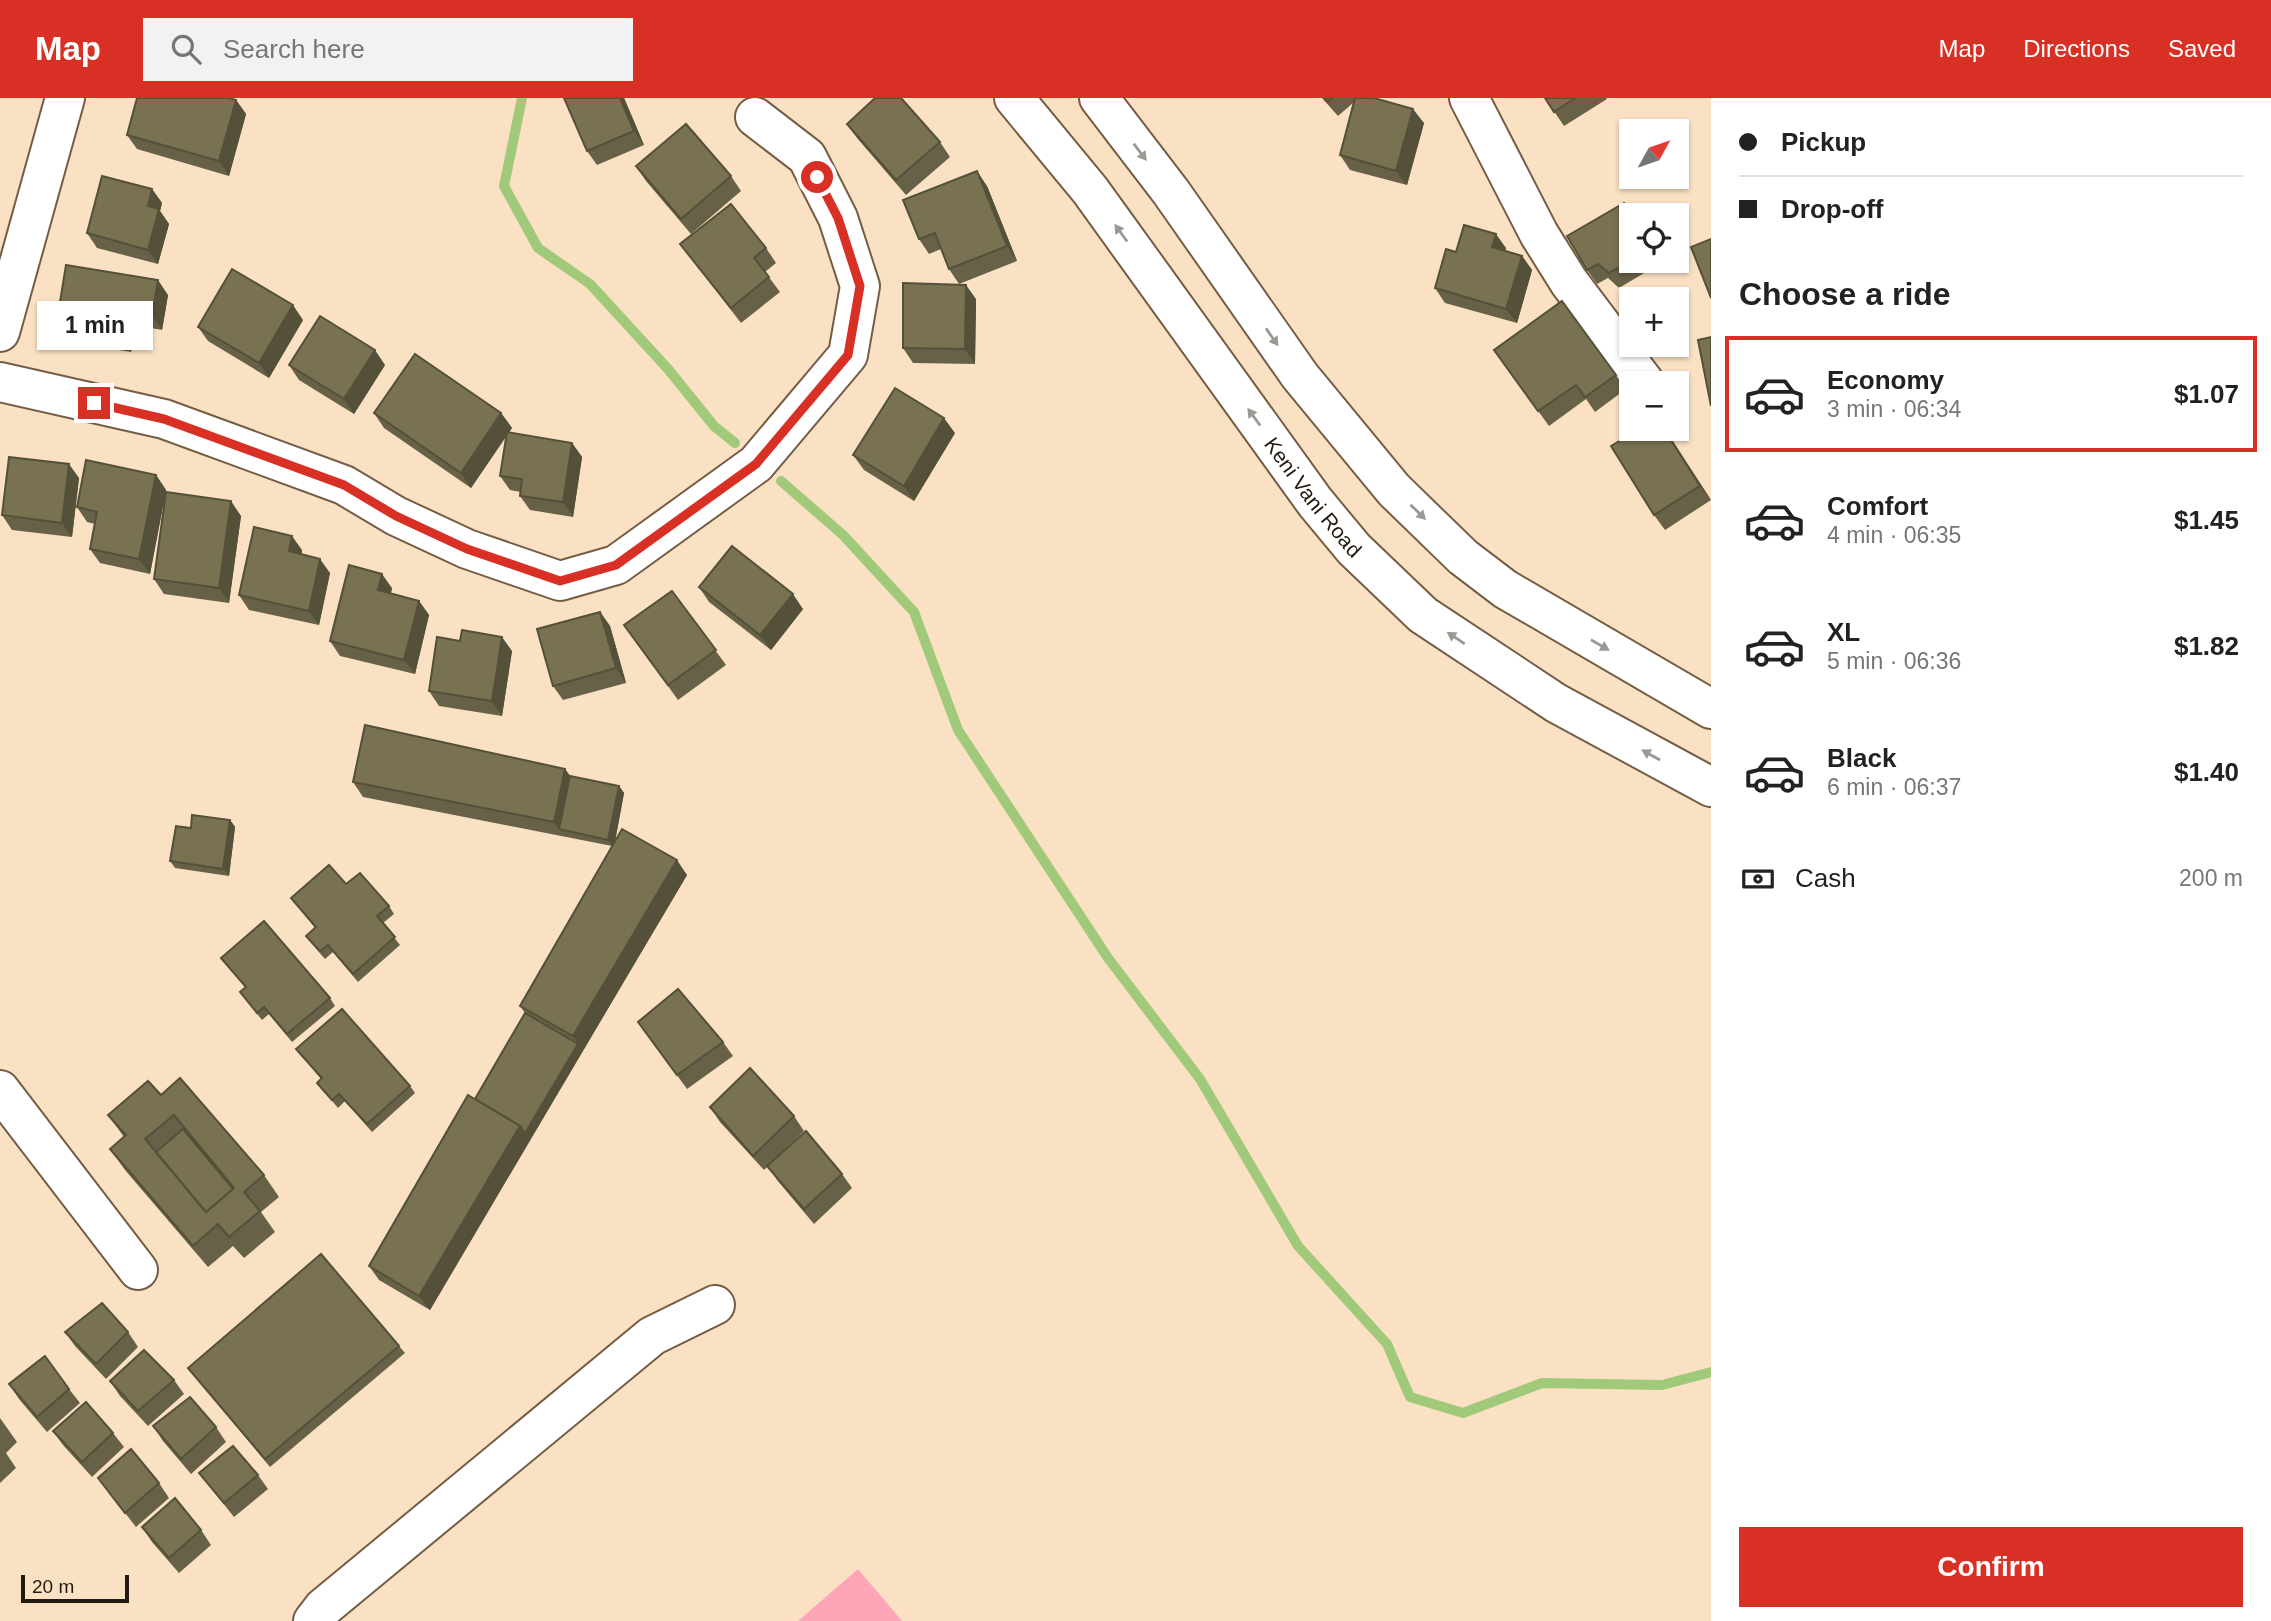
<!DOCTYPE html>
<meta charset="utf-8">
<style>
:root{--surface:#fff;--page:#f2f2f2;--text:#222;--muted:#767676;--line:#e0e0e0;--accent:#d93025}
body{margin:0;font-family:Arial,sans-serif;background:var(--page);color:var(--text);height:100vh;display:flex;flex-direction:column;font-size:26px;white-space:nowrap}
*{box-sizing:border-box;margin:0}
p{font-size:23px;color:var(--muted)}
.icon{flex:none;width:38px;height:38px;fill:none;stroke:currentColor;stroke-width:2;stroke-linecap:round;stroke-linejoin:round}
.map{position:relative;flex:1;overflow:hidden}
.drawer{display:flex;flex-direction:column;background:var(--surface);width:560px}
.drawer>*{flex:none}
.banner{display:grid;align-content:center;height:154px;padding:0 28px;background:var(--surface)}
.needle{width:46px;rotate:50deg}
.buttons{position:absolute;left:1619px;top:21px;display:grid;gap:14px}
.buttons a{display:grid;place-items:center;width:70px;height:70px;border-radius:0px;background:var(--surface);box-shadow:0 2px 5px #0004;font-size:35px}
.scale{position:absolute;left:21px;bottom:18px;width:108px;box-sizing:border-box;padding-left:7px;border:4px solid #23190f;border-top:0;font-size:19px;line-height:24px;white-space:nowrap;color:#23190f;-webkit-text-stroke:5px #fbe1c4;paint-order:stroke}
.end{position:absolute;width:32px;height:32px;margin:-16px;border:9px solid #d93025;background:#fff;box-shadow:0 0 0 4px #fff}
.from{border-radius:50%}
.bubble{position:absolute;height:49px;border-radius:0px;background:var(--surface);box-shadow:0 2px 5px #0004;font-size:23px;font-weight:600;line-height:49px;text-align:center}
.banner b{display:flex;align-items:center;gap:24px;height:66px;font-size:26px}
.banner b+b{border-top:2px solid var(--line)}
.banner i{width:18px;height:18px;background:var(--text)}
ul{padding:0;list-style:none}
li{display:flex;align-items:center;gap:21px;height:116px;margin:0 14px 10px;padding:0 14px;border:4px solid transparent;border-radius:0px}
li div{flex:1}
li b{display:block;font-size:26px}
li em{font-style:normal;font-weight:600}
li.current{border-color:var(--accent)}
li>.icon{width:63px;height:63px;stroke-width:1.5}
h2{padding:0 28px;font-size:32px;line-height:84px}
.pay{display:flex;align-items:center;gap:18px;height:77px;padding:0 28px;font-size:26px}
.pay p{margin-inline-start:auto}
.cta{display:flex;gap:14px;margin-top:auto;padding:14px 28px}
.cta a{flex:1;height:80px;border-radius:0px;background:var(--accent);color:#fff;font-size:28px;font-weight:600;line-height:80px;text-align:center}
header{display:flex;align-items:center;gap:42px;box-sizing:border-box;height:98px;padding:0 35px;background:var(--accent);color:#fff}
header strong{font-size:33px}
nav{display:flex;gap:38px;margin-inline-start:auto;font-size:24px}
.search{width:490px;height:63px;background:var(--page);display:flex;align-items:center;gap:18px;box-sizing:border-box;padding:0 24px;border-radius:0px;color:var(--muted);font-size:26px}
main{display:flex;flex:1;min-height:0}
.map>svg:first-child{display:block}
.green{fill:#fea6b7}
.lines{fill:none;stroke-linecap:round;stroke-linejoin:round}
.stream{stroke:#a1c97a;stroke-width:10}
.minor-casing{stroke:#745d44;stroke-width:42}
.major-casing{stroke:#745d44;stroke-width:42}
.minor{stroke:#fff;stroke-width:38}
.major{stroke:#fff;stroke-width:38}
.wall{fill:#676247}
.shaded-wall{fill:#545039}
.building{fill:#787252;stroke:#545039;stroke-width:2;fill-rule:evenodd}
.oneway{fill:#9c9893}
.route{stroke:#d93025;stroke-width:9}
.labels{text-anchor:middle;dominant-baseline:central;stroke-width:5;stroke-linejoin:round;paint-order:stroke}
.street-label{font-size:21px;fill:#23190f;stroke:#fbe1c4}
</style>
<header>
<strong>Map</strong>
<div class="search"><svg class="icon" aria-label="search" viewBox="0 0 24 24"><circle cx="10" cy="10" r="6"/><path d="M15 15l6 6"/></svg>Search here</div>
<nav><a>Map</a><a>Directions</a><a>Saved</a></nav>
</header>
<main>
<div class="map">
<svg width="1711" height="1523" viewBox="0 0 1711 1523">
<rect width="100%" height="100%" fill="#fbe1c4"/>
<polygon class="green" points="858,1471 902,1523 798,1523"/>
<g class="lines">
<g class="stream">
<polyline points="522,0 504,88 538,150 590,186 668,271 714,328 735,345"/>
<polyline points="781,383 843,437 914,514 958,632 1108,860 1200,981 1298,1148 1387,1246 1410,1299 1463,1315 1542,1285 1662,1287 1711,1274"/>
</g>
<g class="minor-casing">
<g id="minor">
<polyline points="1469,0 1539,136 1569,184 1645,285"/>
<polyline points="0,234 65,0"/>
<polyline points="0,284 164,321 344,387 396,418 467,451 560,483 616,467 756,366 848,257 860,188 838,120 807,59 755,19"/>
<polyline points="0,992 138,1172"/>
<polyline points="313,1523 323,1510 652,1238 715,1207"/>
</g>
</g>
<g class="major-casing">
<g id="major">
<path id="s1" d="M1014,0L1090,92L1315,404L1354,451L1423,517L1556,605L1711,689"/>
<polyline points="1099,0 1171,94 1300,278 1394,392 1463,459 1505,491 1711,611"/>
</g>
</g>
<use href="#minor" class="minor"/>
<use href="#major" class="major"/>
</g>
<g class="wall">
<polygon points="564,0 624,0 644,47 597,67 587,53"/>
<polygon points="1322,0 1374,0 1424,25 1407,87 1350,72 1340,57 1353,5 1338,18"/>
<polygon points="1545,0 1606,0 1607,1 1564,28"/>
<polygon points="236,2 246,16 229,78 137,51 127,37"/>
<polygon points="847,26 940,44 950,59 906,97 857,40"/>
<polygon points="636,68 731,78 741,93 691,136 646,83"/>
<polygon points="987,88 1017,163 959,186 949,171 941,151 929,156 919,141"/>
<polygon points="152,91 162,105 160,113 169,126 158,166 97,150 87,135"/>
<polygon points="1633,117 1631,163 1660,163 1661,165 1619,190 1608,180 1597,186 1587,172"/>
<polygon points="680,146 766,150 776,165 765,174 780,194 741,225"/>
<polygon points="1506,150 1505,153 1522,158 1532,172 1517,225 1445,205 1435,190 1456,154"/>
<polygon points="168,197 162,232 135,227 131,254 66,243 56,229"/>
<polygon points="976,201 975,266 913,265 903,250"/>
<polygon points="1562,203 1626,291 1595,314 1586,301 1549,328 1494,252"/>
<polygon points="303,222 269,280 208,243 198,229"/>
<polygon points="289,267 385,267 354,316 299,282"/>
<polygon points="374,315 501,315 512,330 509,334 572,345 582,359 573,419 530,412 520,398 521,394 510,392 500,378 506,338 471,390 384,330"/>
<polygon points="1664,331 1711,402 1665,432 1654,417"/>
<polygon points="955,335 914,403 864,372 853,357"/>
<polygon points="156,377 166,392 166,394 241,418 229,505 164,496 154,481 165,398 150,476 100,465 90,451 95,426 87,424 77,409"/>
<polygon points="79,380 72,439 12,432 2,417"/>
<polygon points="302,452 302,456 330,475 319,527 249,512 239,497"/>
<polygon points="699,489 803,511 771,552 709,504"/>
<polygon points="392,490 391,495 419,503 429,517 415,576 340,558 330,543"/>
<polygon points="672,493 726,567 678,602 624,527"/>
<polygon points="600,514 610,528 626,585 563,602 553,588"/>
<polygon points="460,543 512,553 502,618 439,608 429,593"/>
<polygon points="565,671 570,678 619,688 624,695 615,743 687,777 430,1212 379,1182 369,1168 475,1001 525,915 520,908 612,748 363,699 353,684"/>
<polygon points="230,722 235,729 229,778 175,770 170,763 191,730"/>
<polygon points="346,786 389,808 394,816 383,825 400,847 358,884 333,854 325,861 311,845 306,838 315,830 291,800"/>
<polygon points="221,860 330,900 335,908 292,944 269,916 262,922 240,894 245,889"/>
<polygon points="638,924 723,944 733,958 687,991"/>
<polygon points="296,951 410,988 415,995 372,1034 345,1003 338,1010 317,985 321,981"/>
<polygon points="161,997 264,1077 279,1099 261,1114 275,1134 244,1160 233,1148 208,1169 125,1072 110,1051 124,1039 108,1017"/>
<polygon points="710,1009 794,1018 804,1033 779,1057 842,1076 852,1090 814,1126 777,1082 768,1068 764,1072 720,1024"/>
<polygon points="65,1234 128,1234 138,1249 106,1281 75,1248"/>
<polygon points="399,1248 405,1255 270,1369 188,1270"/>
<polygon points="174,1282 184,1296 148,1328 120,1298 110,1283"/>
<polygon points="9,1286 69,1291 80,1305 47,1334 19,1301"/>
<polygon points="0,1320 17,1344 6,1355 16,1370 0,1385"/>
<polygon points="153,1328 216,1329 226,1344 191,1376 163,1343"/>
<polygon points="53,1333 113,1335 124,1349 92,1379 63,1347"/>
<polygon points="199,1375 258,1377 268,1391 234,1419"/>
<polygon points="98,1380 159,1385 169,1400 136,1429"/>
<polygon points="142,1429 201,1432 211,1447 179,1475 152,1444"/>
</g>
<g class="shaded-wall">
<polygon points="620,0 624,0 644,47 634,33"/>
<polygon points="236,2 246,16 229,78 219,63"/>
<polygon points="1413,11 1424,25 1407,87 1396,73"/>
<polygon points="977,73 987,88 1017,163 1007,148"/>
<polygon points="152,91 162,105 160,113 169,126 158,166 148,152 148,108"/>
<polygon points="1496,136 1506,150 1502,164 1492,149"/>
<polygon points="1522,158 1532,172 1517,225 1506,211"/>
<polygon points="158,182 168,197 162,232 152,217"/>
<polygon points="966,187 976,201 975,266 965,251"/>
<polygon points="293,207 303,222 269,280 259,265"/>
<polygon points="125,212 135,227 131,254 121,239"/>
<polygon points="375,252 385,267 354,316 344,301"/>
<polygon points="501,315 512,330 471,390 461,375"/>
<polygon points="944,320 955,335 914,403 904,388"/>
<polygon points="1664,331 1665,331 1711,402 1700,388"/>
<polygon points="572,345 582,359 573,419 563,404"/>
<polygon points="69,366 79,380 72,439 62,425"/>
<polygon points="156,377 166,392 150,476 139,461"/>
<polygon points="231,403 241,418 229,505 219,490"/>
<polygon points="292,438 302,452 299,468 289,453"/>
<polygon points="320,461 330,475 319,527 309,513"/>
<polygon points="382,476 392,490 388,507 378,492"/>
<polygon points="793,496 803,511 771,552 760,537"/>
<polygon points="419,503 429,517 415,576 404,562"/>
<polygon points="600,514 610,528 626,585 616,570"/>
<polygon points="502,539 512,553 502,618 492,603"/>
<polygon points="565,671 575,685 559,731 554,724"/>
<polygon points="619,688 624,695 614,749 608,742"/>
<polygon points="230,722 235,729 229,778 223,771"/>
<polygon points="677,762 687,777 530,1042 525,1035 578,946 573,938"/>
<polygon points="520,1028 530,1042 430,1212 419,1198"/>
</g>
<g class="building">
<polygon points="137,0 229,0 236,2 219,63 127,37"/>
<polygon points="564,0 620,0 634,33 587,53"/>
<polygon points="875,0 901,0 940,44 896,82 847,26"/>
<polygon points="1324,0 1332,0 1328,4"/>
<polygon points="1355,0 1374,0 1413,11 1396,73 1340,57"/>
<polygon points="1545,0 1575,0 1554,14"/>
<polygon points="686,26 731,78 681,121 636,68"/>
<polygon points="977,73 1007,148 949,171 935,135 919,141 903,102"/>
<polygon points="102,78 152,91 148,108 159,111 148,152 87,135"/>
<polygon points="1624,105 1632,117 1631,163 1609,175 1598,166 1587,172 1567,138"/>
<polygon points="731,106 766,150 754,160 769,179 731,210 680,146"/>
<polygon points="1464,127 1496,136 1492,149 1522,158 1506,211 1435,190 1446,151 1456,154"/>
<polygon points="1711,141 1711,200 1691,149"/>
<polygon points="66,167 158,182 152,217 125,212 121,239 56,229"/>
<polygon points="232,171 293,207 259,265 198,229"/>
<polygon points="903,185 966,187 965,251 903,250"/>
<polygon points="1562,203 1616,277 1585,299 1576,287 1538,313 1494,252"/>
<polygon points="320,218 375,252 344,301 289,267"/>
<polygon points="1711,239 1711,308 1698,242"/>
<polygon points="415,256 501,315 461,375 374,315"/>
<polygon points="895,290 944,320 904,388 853,357"/>
<polygon points="1639,331 1664,331 1700,388 1654,417 1611,348"/>
<polygon points="507,334 572,345 563,404 520,398 522,381 500,378"/>
<polygon points="9,359 69,366 62,425 2,417"/>
<polygon points="86,362 156,377 139,461 90,451 97,414 77,409"/>
<polygon points="166,394 231,403 219,490 154,481"/>
<polygon points="254,429 292,438 289,453 320,461 309,513 239,497"/>
<polygon points="732,448 793,496 760,537 699,489"/>
<polygon points="349,467 382,476 378,492 419,503 404,562 330,543"/>
<polygon points="672,493 716,552 668,587 624,527"/>
<polygon points="600,514 616,570 553,588 537,531"/>
<polygon points="462,532 502,539 492,603 429,593 437,539 460,543"/>
<polygon points="365,627 565,671 554,724 353,684"/>
<polygon points="570,678 619,688 608,742 559,731"/>
<polygon points="192,717 230,722 223,771 170,763 176,728 191,730"/>
<polygon points="622,731 677,762 573,938 520,908"/>
<polygon points="329,767 346,786 360,775 389,808 377,818 395,839 353,876 328,847 320,853 306,838 316,829 291,800"/>
<polygon points="264,823 330,900 287,936 264,909 257,915 240,894 246,889 221,860"/>
<polygon points="678,891 723,944 677,977 638,924"/>
<polygon points="342,911 410,988 367,1026 339,996 332,1002 317,985 322,980 296,951"/>
<polygon points="525,915 578,946 525,1035 520,1028 475,1001"/>
<polygon points="750,970 794,1018 753,1058 710,1009"/>
<path d="M180,980L264,1077L244,1094L260,1113L229,1139L218,1126L193,1148L110,1051L126,1037L108,1017L148,983L161,997ZM174,1017L234,1090L206,1114L145,1041Z"/>
<polygon points="468,997 520,1028 419,1198 369,1168"/>
<polygon points="183,1031 233,1091 206,1114 156,1054"/>
<polygon points="806,1033 842,1076 804,1111 767,1068"/>
<polygon points="321,1156 399,1248 265,1361 188,1270"/>
<polygon points="102,1205 128,1234 96,1266 65,1234"/>
<polygon points="144,1252 174,1282 138,1313 110,1283"/>
<polygon points="45,1258 69,1291 37,1319 9,1286"/>
<polygon points="190,1299 216,1329 181,1361 153,1328"/>
<polygon points="86,1304 113,1335 82,1364 53,1333"/>
<polygon points="233,1348 258,1377 224,1405 199,1375"/>
<polygon points="131,1351 159,1385 125,1415 98,1380"/>
<polygon points="175,1400 201,1432 169,1460 142,1429"/>
</g>
<defs><path id="oneway-solid" d="M-6-.8H1V-3.2L6.5 0L1 3.2V.8H-6Z" transform="scale(1.75)"/></defs>
<g class="oneway">
<use href="#oneway-solid" transform="translate(1140 54) rotate(53)"/>
<use href="#oneway-solid" transform="translate(1121 135) rotate(-126)"/>
<use href="#oneway-solid" transform="translate(1272 239) rotate(55)"/>
<use href="#oneway-solid" transform="translate(1254 319) rotate(-126)"/>
<use href="#oneway-solid" transform="translate(1418 414) rotate(44)"/>
<use href="#oneway-solid" transform="translate(1456 540) rotate(-146)"/>
<use href="#oneway-solid" transform="translate(1600 547) rotate(30)"/>
<use href="#oneway-solid" transform="translate(1651 657) rotate(-151)"/>
</g>
<g class="lines">
<polyline class="route" points="94,305 164,321 344,387 396,418 467,451 560,483 616,467 756,366 848,257 860,188 838,120 817,79"/>
</g>
<g class="labels">
<g class="street-label">
<text stroke="none"><textPath href="#s1" startOffset="499">Keni Vani Road</textPath></text>
</g>
</g>
</svg>
<div class="buttons">
<a><svg class="needle" viewBox="-14 -14 28 28"><path d="M0-13l5 13h-10z" fill="#e53935"/><path d="M0 13l5-13h-10z" fill="#767676"/></svg></a>
<a><svg class="icon" aria-label="locate" viewBox="0 0 24 24"><circle cx="12" cy="12" r="6"/><path d="M12 2v4M12 18v4M2 12h4M18 12h4"/></svg></a>
<a>+</a>
<a>−</a>
</div>
<div class="scale">20 m</div>
<i class="end from" style="left:817px;top:79px"></i>
<i class="end" style="left:94px;top:305px"></i>
<div class="bubble" style="left:37px;top:203px;width:116px">1 min</div>
</div>
<section class="drawer">
<div class="banner">
<b><i class="from"></i>Pickup</b>
<b><i></i>Drop-off</b>
</div>
<h2>Choose a ride</h2>
<ul>
<li class="current"><svg class="icon" aria-label="car" viewBox="0 0 24 24"><path d="M5 17H2v-5l4-1 3-4h7l3 4 3 1v5h-3M9 17h6M6 11h13"/><circle cx="7" cy="17" r="2"/><circle cx="17" cy="17" r="2"/></svg><div><b>Economy</b><p>3 min · 06:34</p></div><em>$1.07</em></li>
<li><svg class="icon" aria-label="car" viewBox="0 0 24 24"><path d="M5 17H2v-5l4-1 3-4h7l3 4 3 1v5h-3M9 17h6M6 11h13"/><circle cx="7" cy="17" r="2"/><circle cx="17" cy="17" r="2"/></svg><div><b>Comfort</b><p>4 min · 06:35</p></div><em>$1.45</em></li>
<li><svg class="icon" aria-label="car" viewBox="0 0 24 24"><path d="M5 17H2v-5l4-1 3-4h7l3 4 3 1v5h-3M9 17h6M6 11h13"/><circle cx="7" cy="17" r="2"/><circle cx="17" cy="17" r="2"/></svg><div><b>XL</b><p>5 min · 06:36</p></div><em>$1.82</em></li>
<li><svg class="icon" aria-label="car" viewBox="0 0 24 24"><path d="M5 17H2v-5l4-1 3-4h7l3 4 3 1v5h-3M9 17h6M6 11h13"/><circle cx="7" cy="17" r="2"/><circle cx="17" cy="17" r="2"/></svg><div><b>Black</b><p>6 min · 06:37</p></div><em>$1.40</em></li>
</ul>
<div class="pay"><svg class="icon" aria-label="cash" viewBox="0 0 24 24"><path d="M3 7h18v10H3z"/><circle cx="12" cy="12" r="2"/></svg>Cash<p>200 m</p></div>
<div class="cta"><a>Confirm</a></div>
</section>
</main>
